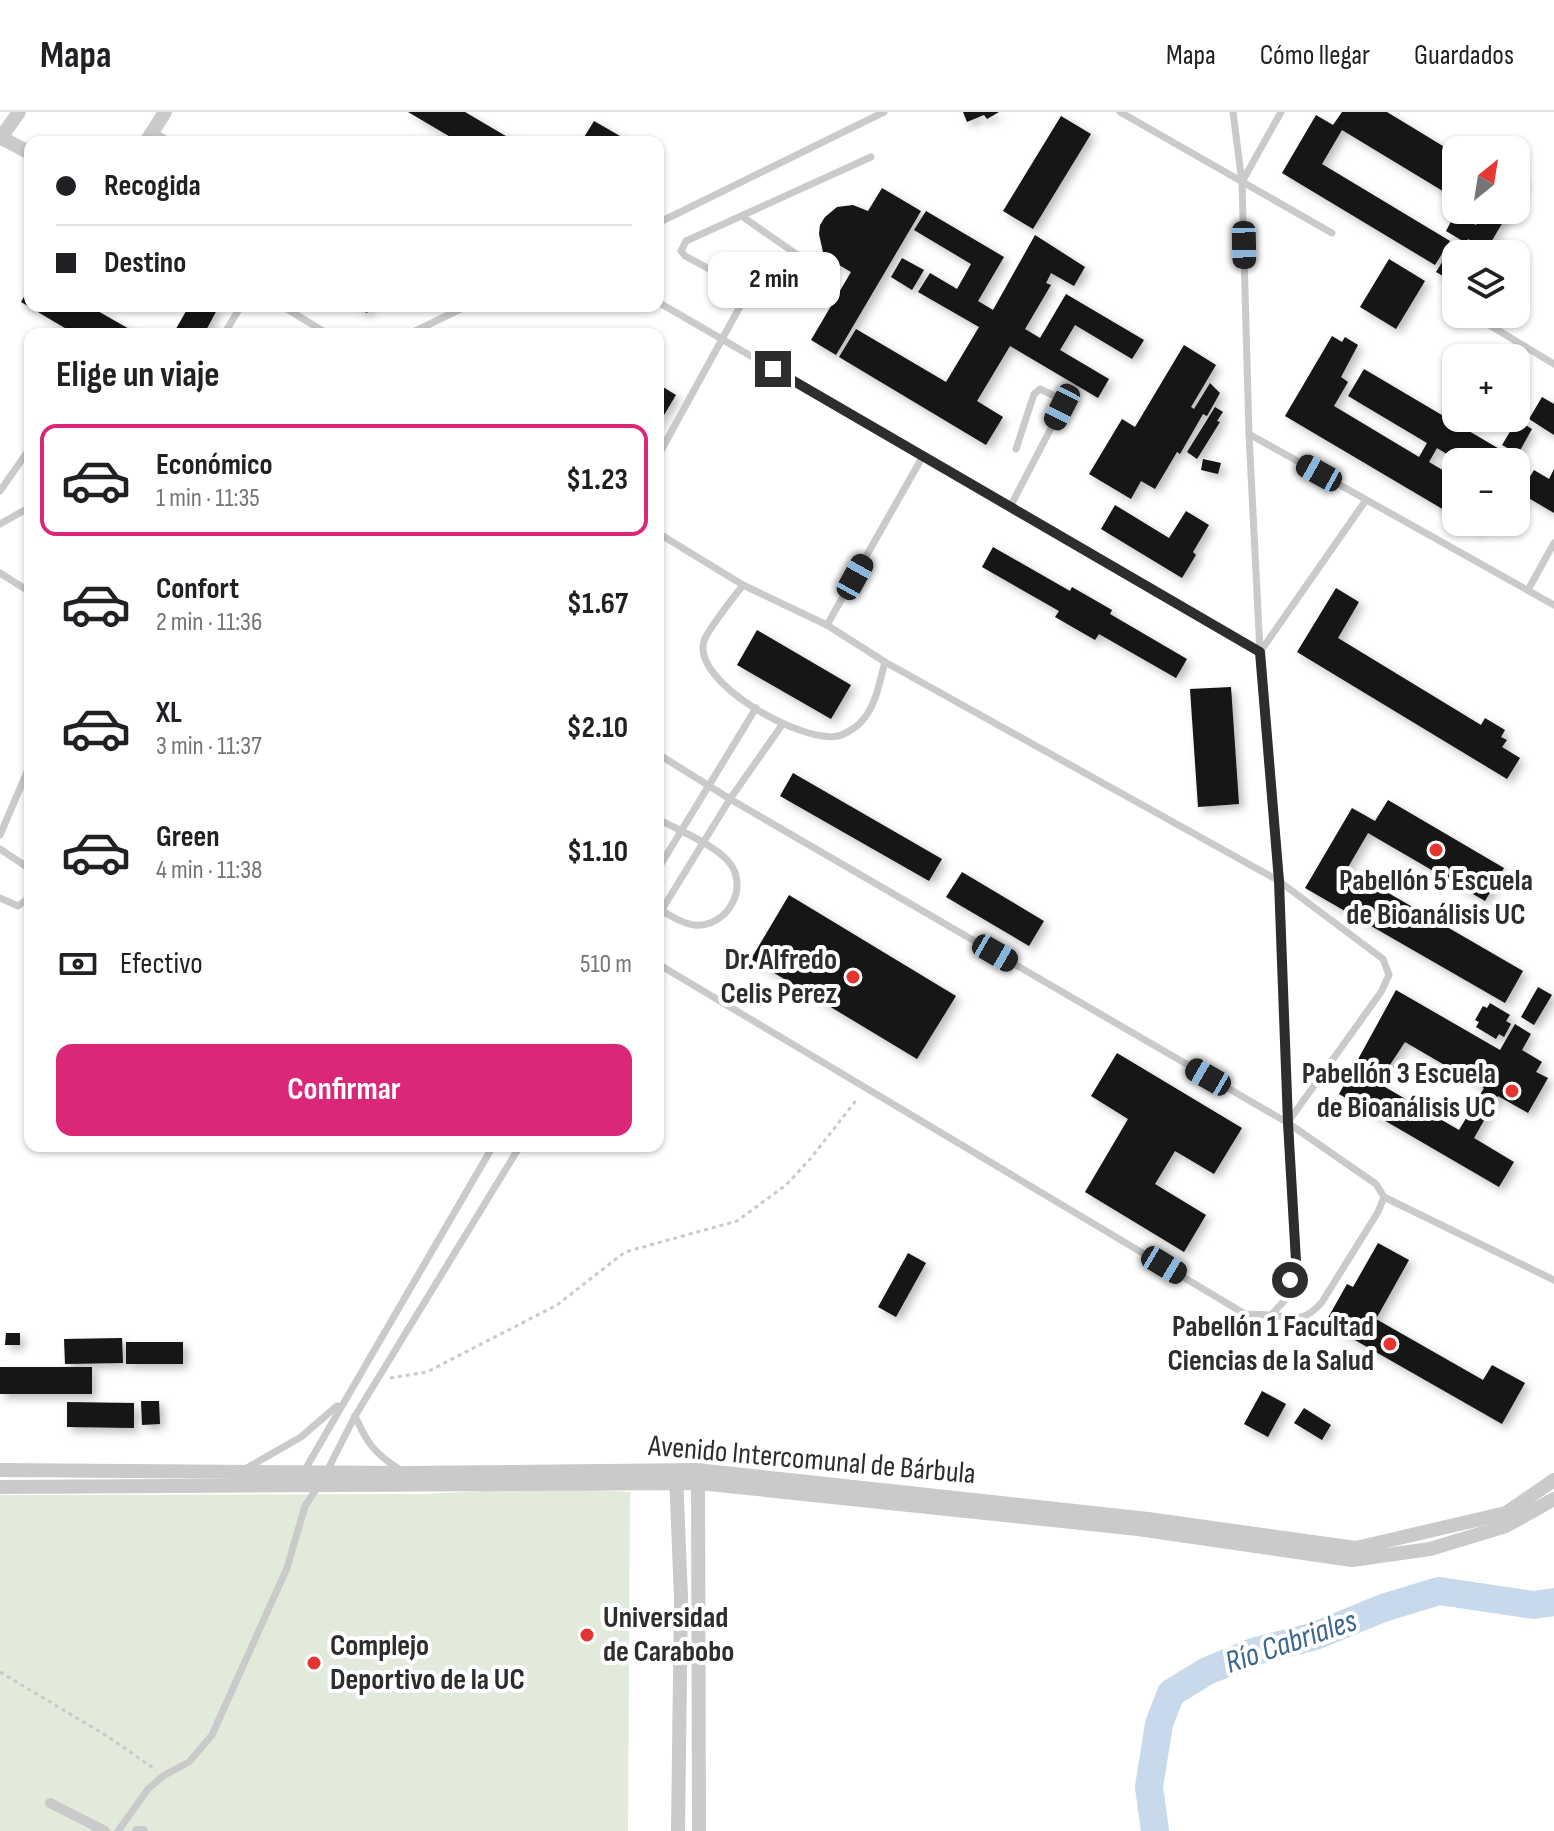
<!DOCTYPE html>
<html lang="es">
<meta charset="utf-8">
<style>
:root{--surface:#fff;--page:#f6f6f6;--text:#202124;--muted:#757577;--line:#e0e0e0;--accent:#db2777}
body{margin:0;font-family:"Sofia Sans Condensed",sans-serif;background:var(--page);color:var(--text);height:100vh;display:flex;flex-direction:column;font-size:30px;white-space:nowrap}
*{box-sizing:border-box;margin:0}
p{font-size:26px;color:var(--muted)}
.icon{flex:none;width:44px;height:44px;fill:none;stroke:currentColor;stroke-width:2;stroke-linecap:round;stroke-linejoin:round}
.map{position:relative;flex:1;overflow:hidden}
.details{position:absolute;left:24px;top:216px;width:640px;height:824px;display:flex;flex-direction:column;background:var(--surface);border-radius:16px;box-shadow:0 2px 6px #0004}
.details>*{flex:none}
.banner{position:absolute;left:24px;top:24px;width:640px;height:176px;border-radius:16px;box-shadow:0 2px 6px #0004;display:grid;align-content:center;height:176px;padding:0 32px;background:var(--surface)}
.needle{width:52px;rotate:30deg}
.controls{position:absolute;left:1442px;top:24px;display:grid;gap:16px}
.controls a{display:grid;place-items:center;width:88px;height:88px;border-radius:16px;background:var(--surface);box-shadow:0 2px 6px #0004;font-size:40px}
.end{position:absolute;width:36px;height:36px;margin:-18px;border:10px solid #2d2d2d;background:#fff;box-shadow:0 0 0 4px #fff}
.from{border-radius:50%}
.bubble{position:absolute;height:56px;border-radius:16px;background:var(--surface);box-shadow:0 2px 6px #0004;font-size:26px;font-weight:700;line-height:56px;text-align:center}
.car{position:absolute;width:24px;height:48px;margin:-24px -12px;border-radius:10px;box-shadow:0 0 6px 2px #0007;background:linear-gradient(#222 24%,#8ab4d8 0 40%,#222 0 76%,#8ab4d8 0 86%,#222 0)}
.banner b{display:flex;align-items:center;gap:28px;height:76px;font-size:30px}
.banner b+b{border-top:2px solid var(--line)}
.banner i{width:20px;height:20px;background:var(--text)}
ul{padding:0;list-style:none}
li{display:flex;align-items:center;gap:24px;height:112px;margin:0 16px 12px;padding:0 16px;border:4px solid transparent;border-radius:16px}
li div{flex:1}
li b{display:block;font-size:30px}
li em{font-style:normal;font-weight:700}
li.on{border-color:var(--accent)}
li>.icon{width:72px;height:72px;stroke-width:1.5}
h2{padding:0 32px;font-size:36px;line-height:96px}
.pay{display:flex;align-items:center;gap:20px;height:88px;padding:0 32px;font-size:30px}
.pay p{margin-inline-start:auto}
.button{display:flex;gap:16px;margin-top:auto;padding:16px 32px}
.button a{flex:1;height:92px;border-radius:16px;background:var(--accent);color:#fff;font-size:32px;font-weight:700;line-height:92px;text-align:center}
header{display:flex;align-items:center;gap:48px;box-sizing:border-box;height:112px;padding:0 40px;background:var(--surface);border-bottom:2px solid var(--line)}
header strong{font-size:38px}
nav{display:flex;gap:44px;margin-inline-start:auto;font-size:28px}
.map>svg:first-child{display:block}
.green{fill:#e2ebdb}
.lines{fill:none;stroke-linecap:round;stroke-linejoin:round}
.river{stroke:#c7d9eb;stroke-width:28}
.building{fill:#141414;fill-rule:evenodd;filter:url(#shadow)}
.path{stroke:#cacaca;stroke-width:3;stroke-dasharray:4 4;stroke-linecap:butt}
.service{stroke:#cacaca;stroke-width:7}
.pedestrian{stroke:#cacaca;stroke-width:10}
.minor{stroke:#cacaca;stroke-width:14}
.route{stroke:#2d2d2d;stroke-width:10}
.poi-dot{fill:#e43430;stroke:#fff;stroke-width:3}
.labels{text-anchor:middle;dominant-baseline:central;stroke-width:8;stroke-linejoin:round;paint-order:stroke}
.poi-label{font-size:30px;font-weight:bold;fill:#2d2d2d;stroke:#fff;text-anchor:end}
.street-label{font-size:30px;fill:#2d2d2d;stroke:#fff}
.water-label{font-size:32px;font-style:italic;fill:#3c678f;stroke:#fff}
</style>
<header>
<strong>Mapa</strong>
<nav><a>Mapa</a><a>Cómo llegar</a><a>Guardados</a></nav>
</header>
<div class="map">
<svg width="1554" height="1719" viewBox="0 0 1554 1719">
<defs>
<filter id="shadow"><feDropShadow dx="4.5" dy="4.5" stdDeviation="4" flood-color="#0004"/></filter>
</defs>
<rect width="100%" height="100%" fill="#fff"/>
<polygon class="green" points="556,1375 630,1380 628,1719 0,1719 0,1383 424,1382"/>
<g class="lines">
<polyline class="river" points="1155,1719 1149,1675 1159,1612 1171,1581 1207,1559 1256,1539 1315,1524 1383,1496 1439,1479 1534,1493 1554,1490"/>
</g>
<g class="building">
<polygon points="408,0 465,0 516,30 459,30"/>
<polygon points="963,0 999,0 987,7 984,3 967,10"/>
<polygon points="1342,0 1387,0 1456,42 1456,87 1342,18 1322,52 1450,129 1435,153 1282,61 1316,3 1333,13"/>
<polygon points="1061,4 1091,22 1033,117 1003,99"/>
<polygon points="594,9 620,24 616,30 581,30"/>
<polygon points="1516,64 1525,69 1516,84"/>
<polygon points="882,76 921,99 836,243 811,228 851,160 829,147 823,140 819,122 820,113 825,105 837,95 853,93 868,99"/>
<polygon points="1484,98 1510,98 1487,137 1468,127 1466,131 1446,119 1455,102 1476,113"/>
<polygon points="926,99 1004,145 978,189 993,198 1035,123 1085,155 1074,174 1051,161 1046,171 1051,173 1025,217 1040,226 1066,182 1144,228 1132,247 1075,213 1060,238 1109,267 1098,286 1010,234 977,289 1003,305 986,333 839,245 856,217 946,270 979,215 918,180 930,161 957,177 971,152 914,118"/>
<polygon points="1446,144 1456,150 1456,163 1452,169 1436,160"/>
<polygon points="902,146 924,158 912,178 891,165"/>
<polygon points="1389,147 1425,169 1396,217 1360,195"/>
<polygon points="30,174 30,194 89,194 138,222 75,222 21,190"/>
<polygon points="189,194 200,200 204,194 218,196 204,222 173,222"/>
<polygon points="354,194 371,194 367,201"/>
<polygon points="1332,224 1342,230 1345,225 1358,233 1341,265 1348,270 1334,294 1419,345 1427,331 1348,284 1364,257 1523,351 1516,363 1516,350 1460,350 1437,336 1429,350 1456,366 1456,405 1285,304"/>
<polygon points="1184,233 1216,253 1191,295 1194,297 1210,271 1220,281 1207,304 1203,302 1180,342 1177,340 1155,377 1141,369 1131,387 1089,362 1122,307 1135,315"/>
<polygon points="658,272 676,283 658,313"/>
<polygon points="1542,285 1554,292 1554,323 1529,307"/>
<polygon points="1215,295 1223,300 1217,309 1220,310 1197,347 1187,340"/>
<polygon points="1517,308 1532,317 1518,342 1502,333"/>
<polygon points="1203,347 1221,351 1218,362 1201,358"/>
<polygon points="1554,357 1554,401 1520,381 1534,358 1549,367"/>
<polygon points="1115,393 1169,426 1186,399 1209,413 1193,440 1196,443 1182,466 1101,417"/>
<polygon points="1464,410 1483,410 1478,419"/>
<polygon points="993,435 1070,479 1072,475 1112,498 1110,502 1187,547 1176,566 1099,522 1095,528 1055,505 1059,499 982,455"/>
<polygon points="1336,476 1359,490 1338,526 1481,613 1485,606 1505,618 1501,625 1507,628 1502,635 1520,646 1507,667 1297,540"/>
<polygon points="757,518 851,573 831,607 737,553"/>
<polygon points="1231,575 1239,692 1198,695 1190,577"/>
<polygon points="793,661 942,747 929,769 780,684"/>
<polygon points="1388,688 1504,756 1485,789 1368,721 1347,757 1523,859 1505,891 1305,776 1352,696 1375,709"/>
<polygon points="962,760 1044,809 1029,834 946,785"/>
<polygon points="789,783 956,884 917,947 751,847"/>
<polygon points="1538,875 1552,883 1534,913 1521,905"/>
<path d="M1396,878L1500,938L1515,912L1531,922L1522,938L1542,950L1536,960L1548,966L1528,1001L1498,984L1474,1026L1514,1050L1499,1075L1339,982ZM1405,930L1484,976L1459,1018L1378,971Z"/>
<polygon points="1490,891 1510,903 1506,909 1511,912 1504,925 1499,922 1496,927 1476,915 1479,910 1475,908 1483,894 1487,896"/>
<polygon points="1117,941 1242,1016 1214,1062 1175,1039 1155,1072 1206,1103 1184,1140 1085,1080 1128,1007 1091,984"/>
<polygon points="1378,1131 1409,1148 1376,1207 1483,1268 1492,1253 1525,1271 1502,1312 1325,1211 1347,1172 1353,1175"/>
<polygon points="908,1141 926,1151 896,1205 878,1195"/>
<polygon points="6,1221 20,1221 20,1233 5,1233"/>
<polygon points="122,1226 123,1251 65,1252 64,1227"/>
<rect x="126" y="1230" width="57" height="22"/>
<rect x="0" y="1255" width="92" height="27"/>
<polygon points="1262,1279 1286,1292 1268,1325 1244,1312"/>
<polygon points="141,1289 159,1289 160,1312 142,1313"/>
<polygon points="67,1290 134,1291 134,1316 67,1315"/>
<polygon points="1304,1296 1331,1313 1322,1328 1294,1311"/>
</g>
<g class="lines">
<g class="path">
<polyline points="390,1266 427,1260 557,1193 625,1140 737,1109 786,1073 811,1046 858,986"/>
<polyline points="0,1560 107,1624 156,1658"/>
</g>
<g class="service">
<polyline points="1120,0 1332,121"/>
<polyline points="1243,68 1281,0"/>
<polyline points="743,105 809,151"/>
<polyline points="658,111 884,0"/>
<polyline points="769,189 685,144 681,139 686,129 871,45"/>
<polyline points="658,190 1260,540 1366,388"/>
<polyline points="282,194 328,222"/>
<polyline points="1476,205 1554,252"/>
<polyline points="224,222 241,194"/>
<polyline points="409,222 467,194"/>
<polyline points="1249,322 1554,493"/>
<polyline points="658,344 749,178"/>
<polyline points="0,379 30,336"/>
<polyline points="1010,395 1062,295 1059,286 1040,277 1034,282 1016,337"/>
<polyline points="0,412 30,395"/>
<polyline points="658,421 743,473 827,513 885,550 1279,769 1383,847 1389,863 1381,880 1288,1010"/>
<polyline points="0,461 30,480"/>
<path d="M743,473C734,485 708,517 704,529C691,570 802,632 838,624C844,623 855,616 859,612C876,596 879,571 885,550"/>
<polyline points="1528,478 1554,431"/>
<polyline points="827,513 923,344"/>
<path d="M658,642L730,687L1288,1011L1376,1072L1384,1085L1378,1100L1322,1190C1305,1210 1296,1206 1271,1203"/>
<path d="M658,707C678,718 713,732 728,749C751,775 727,816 694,813C682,812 670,803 660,798"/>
<polyline points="0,723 30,653"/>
<polyline points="0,737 30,757"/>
<polyline points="658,757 756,596"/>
<polyline points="0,786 18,794 30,785"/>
<polyline points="658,804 730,687 782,613"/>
<polyline points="658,852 1245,1202 1271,1203 1285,1188 1296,1149 1288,1011 1279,769 1260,540 1249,322 1242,70 1233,0"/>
<polyline points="1384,1085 1554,1168"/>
<path d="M355,1304C367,1331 374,1341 399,1357"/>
<polyline points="245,1357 301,1325 337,1294"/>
<polyline points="327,1359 355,1304 520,1034"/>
<polyline points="303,1361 493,1034"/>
<polyline points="118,1719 148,1677 163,1664 189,1650 212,1623 287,1456 305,1394 319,1373"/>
</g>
<g class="pedestrian">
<polyline points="153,21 167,30"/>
<polyline points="50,1691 105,1719"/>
<polyline points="137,1719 143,1719"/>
</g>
<g class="minor">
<polyline points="0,25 30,41"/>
<polyline points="0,27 19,0"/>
<polyline points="146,30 165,0"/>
<polyline points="0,1358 404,1361 698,1358 1148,1407 1356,1436 1506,1401 1554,1368"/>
<polyline points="676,1362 681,1485 678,1719"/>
<polyline points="698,1362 699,1719"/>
<polyline points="0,1375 699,1371 1138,1417 1352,1448 1430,1437 1506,1414 1554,1387"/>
</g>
</g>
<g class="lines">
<polyline class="route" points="773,257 1260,540 1279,769 1288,1011 1296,1149 1290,1168"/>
</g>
<g class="poi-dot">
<circle cx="1436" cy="738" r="8"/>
<circle cx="853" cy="865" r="8"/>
<circle cx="1512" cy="979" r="8"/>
<circle cx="1390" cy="1232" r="8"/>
<circle cx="587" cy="1523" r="8"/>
<circle cx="314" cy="1551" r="8"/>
</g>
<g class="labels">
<g class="poi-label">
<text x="1436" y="769" text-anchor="middle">Pabellón 5 Escuela<tspan x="1436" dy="34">de Bioanálisis UC</tspan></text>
<text x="837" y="848">Dr. Alfredo<tspan x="837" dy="34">Celis Perez</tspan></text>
<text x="1496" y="962">Pabellón 3 Escuela<tspan x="1496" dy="34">de Bioanálisis UC</tspan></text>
<text x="1374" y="1215">Pabellón 1 Facultad<tspan x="1374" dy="34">Ciencias de la Salud</tspan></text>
<text x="603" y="1506" text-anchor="start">Universidad<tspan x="603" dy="34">de Carabobo</tspan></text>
<text x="330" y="1534" text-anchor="start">Complejo<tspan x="330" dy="34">Deportivo de la UC</tspan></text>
</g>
<g class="street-label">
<text transform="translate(812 1348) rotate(5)">Avenido Intercomunal de Bárbula</text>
</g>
<g class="water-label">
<text transform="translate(1291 1530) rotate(-19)">Río Cabriales</text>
</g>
</g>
</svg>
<div class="controls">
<a><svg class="needle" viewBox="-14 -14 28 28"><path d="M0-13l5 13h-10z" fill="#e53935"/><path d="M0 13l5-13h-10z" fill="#757577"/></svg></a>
<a><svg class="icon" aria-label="layers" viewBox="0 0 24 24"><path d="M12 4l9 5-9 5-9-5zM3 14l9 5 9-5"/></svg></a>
<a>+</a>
<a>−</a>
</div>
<i class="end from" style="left:1290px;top:1168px"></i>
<i class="end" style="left:773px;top:257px"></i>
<div class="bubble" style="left:708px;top:140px;width:132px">2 min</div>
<i class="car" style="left:1244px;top:133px;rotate:179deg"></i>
<i class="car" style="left:1062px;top:295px;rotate:207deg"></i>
<i class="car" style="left:1319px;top:361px;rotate:299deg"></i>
<i class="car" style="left:855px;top:465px;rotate:29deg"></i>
<i class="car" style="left:995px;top:841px;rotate:120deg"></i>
<i class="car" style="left:1208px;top:965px;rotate:300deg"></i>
<i class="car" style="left:1164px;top:1153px;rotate:121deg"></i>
<div class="banner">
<b><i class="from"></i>Recogida</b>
<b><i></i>Destino</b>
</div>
<section class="details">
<h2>Elige un viaje</h2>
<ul>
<li class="on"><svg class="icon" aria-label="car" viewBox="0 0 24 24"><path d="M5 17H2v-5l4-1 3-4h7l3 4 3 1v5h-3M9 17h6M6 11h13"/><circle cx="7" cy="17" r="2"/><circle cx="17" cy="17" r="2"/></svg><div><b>Económico</b><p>1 min · 11:35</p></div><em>$1.23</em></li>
<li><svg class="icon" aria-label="car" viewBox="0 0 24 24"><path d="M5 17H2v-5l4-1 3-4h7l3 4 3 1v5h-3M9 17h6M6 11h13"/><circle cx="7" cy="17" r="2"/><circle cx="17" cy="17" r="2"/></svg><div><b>Confort</b><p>2 min · 11:36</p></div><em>$1.67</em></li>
<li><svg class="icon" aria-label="car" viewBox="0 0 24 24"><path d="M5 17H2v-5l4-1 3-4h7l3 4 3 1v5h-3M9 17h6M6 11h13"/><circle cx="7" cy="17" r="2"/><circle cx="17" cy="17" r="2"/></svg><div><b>XL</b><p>3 min · 11:37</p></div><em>$2.10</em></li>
<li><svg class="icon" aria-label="car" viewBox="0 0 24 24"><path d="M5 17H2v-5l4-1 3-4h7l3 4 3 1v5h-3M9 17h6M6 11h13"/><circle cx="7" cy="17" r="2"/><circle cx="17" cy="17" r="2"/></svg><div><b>Green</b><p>4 min · 11:38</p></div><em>$1.10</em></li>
</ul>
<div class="pay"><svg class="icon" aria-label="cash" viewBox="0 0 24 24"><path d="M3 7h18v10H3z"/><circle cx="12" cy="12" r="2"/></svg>Efectivo<p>510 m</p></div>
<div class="button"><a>Confirmar</a></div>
</section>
</div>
